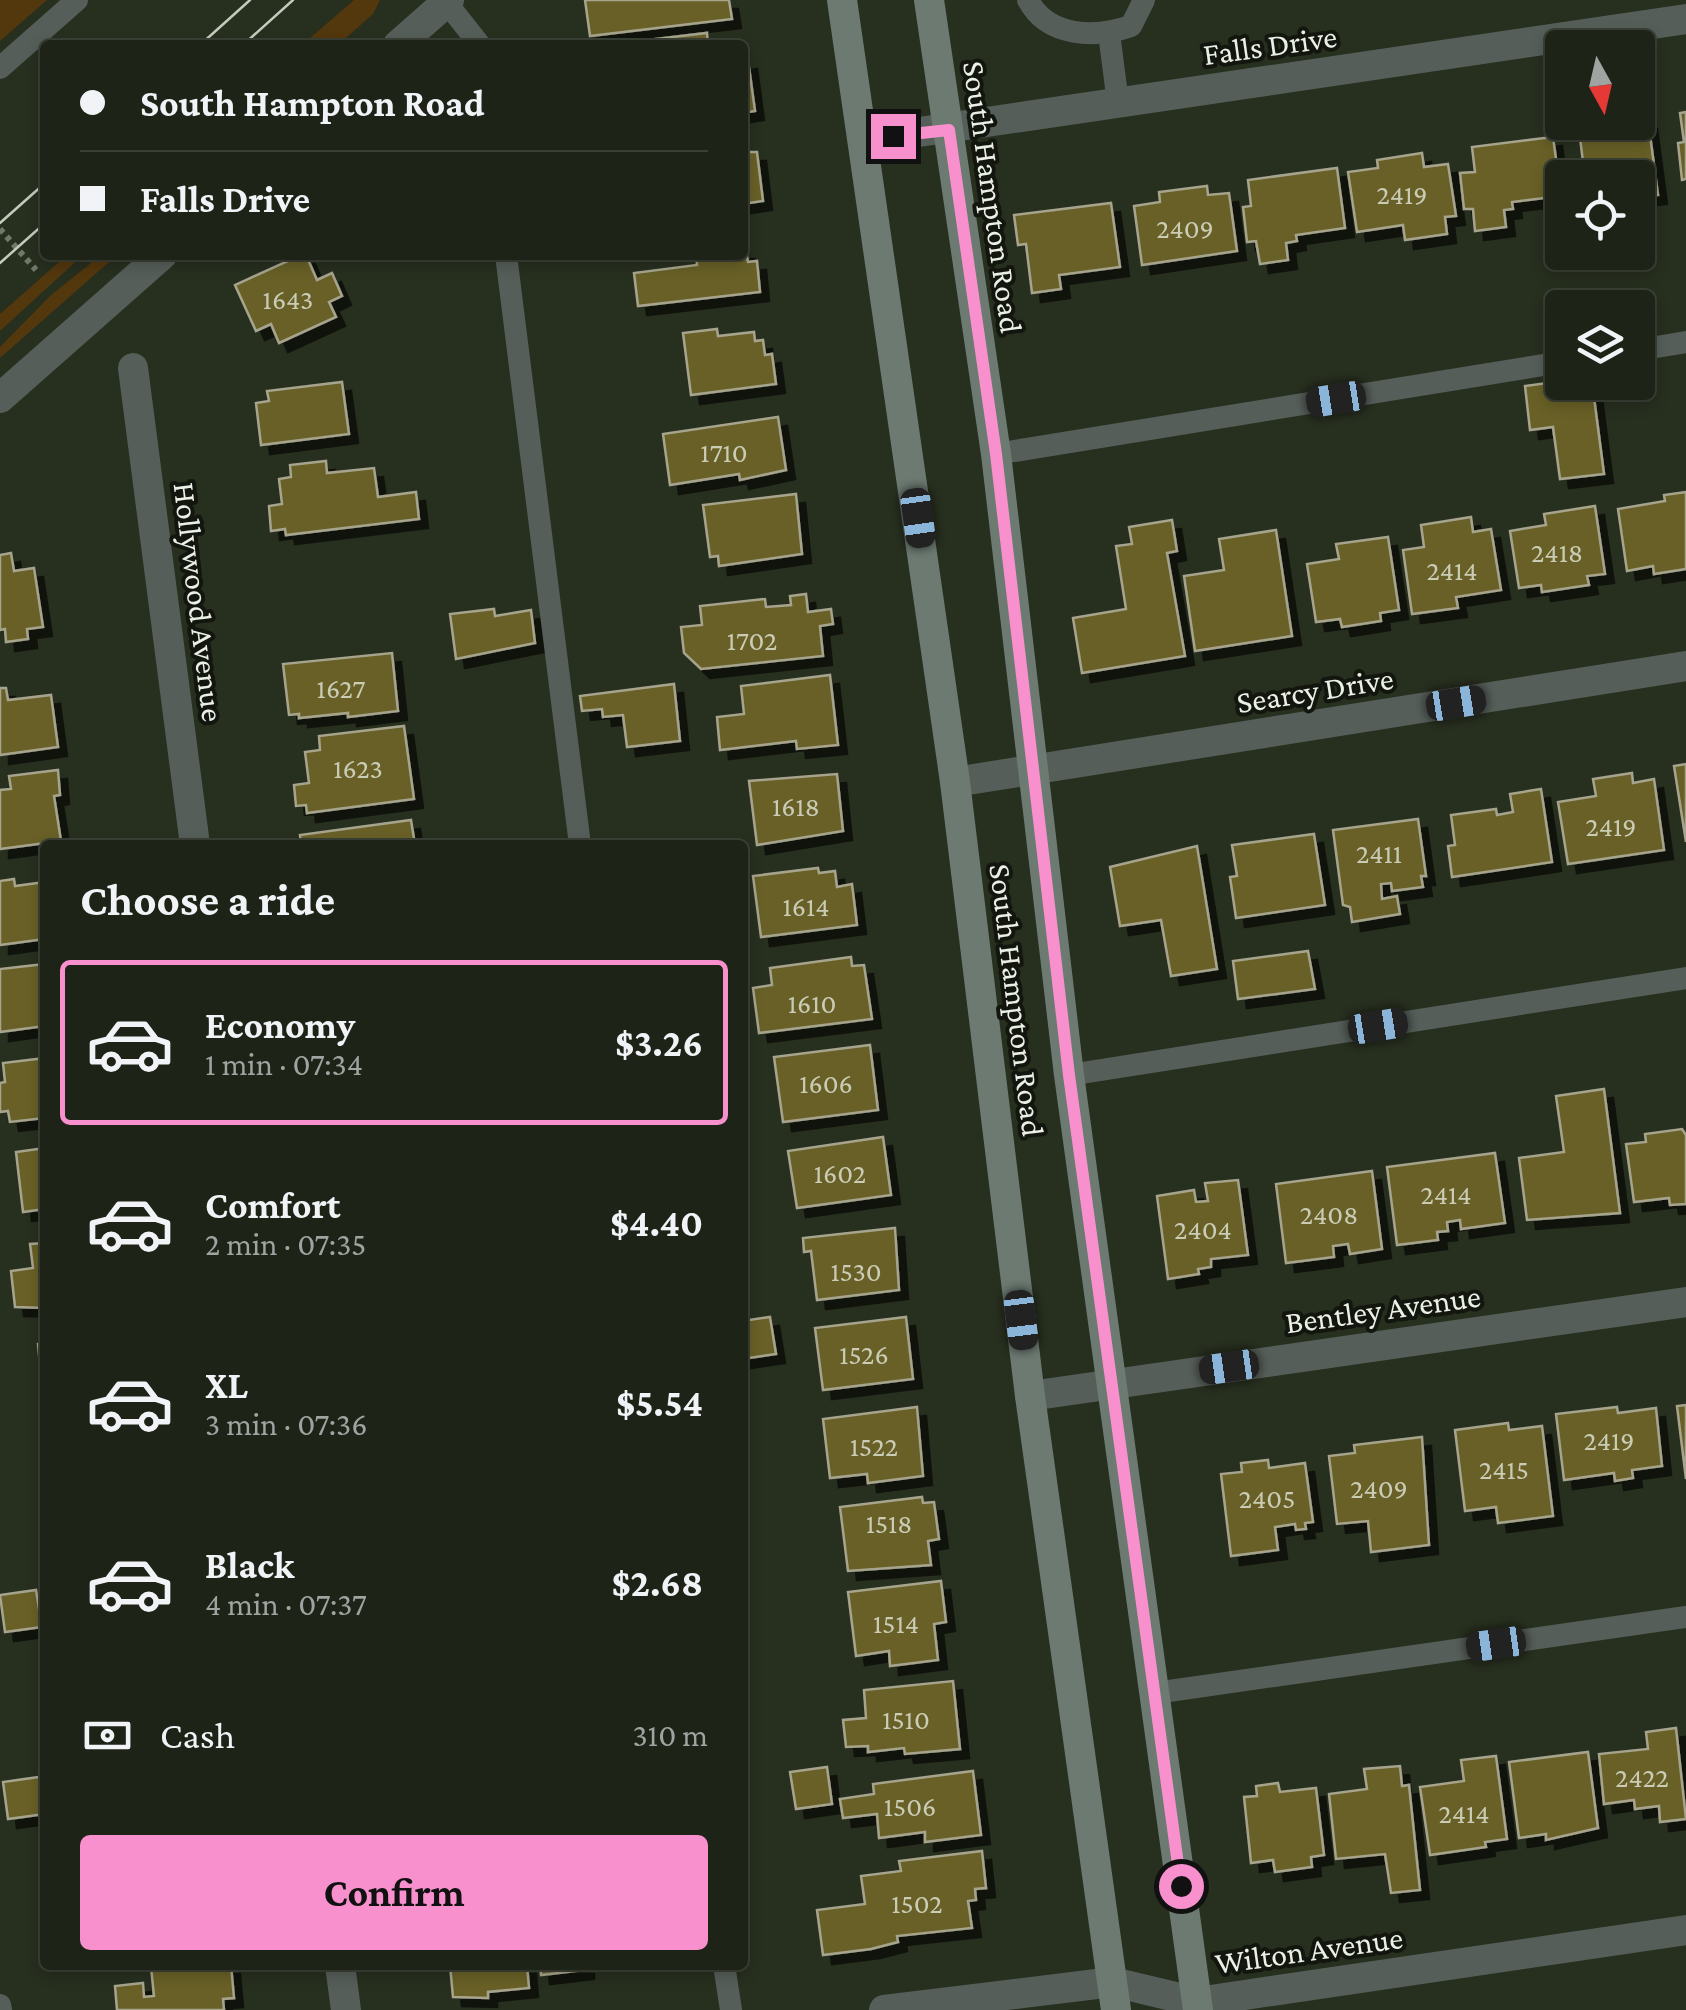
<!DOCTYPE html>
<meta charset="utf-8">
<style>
:root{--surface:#1d2317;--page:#252b20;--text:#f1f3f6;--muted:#a0a4a1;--line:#3b4036;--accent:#f890cd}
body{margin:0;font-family:"Crimson Pro",serif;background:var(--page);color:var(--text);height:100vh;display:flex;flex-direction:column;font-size:38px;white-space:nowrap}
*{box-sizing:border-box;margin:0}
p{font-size:32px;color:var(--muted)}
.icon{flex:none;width:55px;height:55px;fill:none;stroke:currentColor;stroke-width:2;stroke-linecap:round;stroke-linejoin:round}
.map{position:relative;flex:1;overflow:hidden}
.sheet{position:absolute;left:40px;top:840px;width:708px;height:1130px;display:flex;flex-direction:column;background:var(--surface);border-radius:10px;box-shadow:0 5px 15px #0003,0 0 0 2px var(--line)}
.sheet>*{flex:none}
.guide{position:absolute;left:40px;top:40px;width:708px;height:220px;border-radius:10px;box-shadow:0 5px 15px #0003,0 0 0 2px var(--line);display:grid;align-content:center;height:220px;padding:0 40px;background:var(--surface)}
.needle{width:65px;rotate:172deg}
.buttons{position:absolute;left:1545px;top:30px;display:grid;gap:20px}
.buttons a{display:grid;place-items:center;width:110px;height:110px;border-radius:10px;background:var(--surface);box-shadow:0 5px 15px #0003,0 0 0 2px var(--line);font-size:50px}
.end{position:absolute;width:45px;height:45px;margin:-22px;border:12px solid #f890cd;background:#111;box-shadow:0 0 0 5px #111}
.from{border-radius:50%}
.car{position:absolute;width:30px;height:60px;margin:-30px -15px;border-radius:12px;box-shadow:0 0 8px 2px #0007;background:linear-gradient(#222 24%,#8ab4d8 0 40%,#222 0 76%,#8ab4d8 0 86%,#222 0)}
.guide b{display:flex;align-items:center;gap:35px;height:95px;font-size:38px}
.guide b+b{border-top:2px solid var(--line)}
.guide i{width:25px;height:25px;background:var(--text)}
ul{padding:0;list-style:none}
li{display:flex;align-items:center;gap:30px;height:165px;margin:0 20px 15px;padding:0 20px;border:5px solid transparent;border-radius:10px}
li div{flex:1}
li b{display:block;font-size:38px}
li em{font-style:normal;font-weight:700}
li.selected{border-color:var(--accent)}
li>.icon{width:90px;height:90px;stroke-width:1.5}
h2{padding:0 40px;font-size:45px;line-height:120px}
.pay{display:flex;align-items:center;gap:25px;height:110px;padding:0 40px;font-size:38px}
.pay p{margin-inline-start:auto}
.action{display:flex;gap:20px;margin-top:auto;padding:20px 40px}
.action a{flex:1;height:115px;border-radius:10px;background:var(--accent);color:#111;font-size:40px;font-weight:700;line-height:115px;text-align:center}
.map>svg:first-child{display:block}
.green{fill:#53370d}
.building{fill:#686027;stroke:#a7a48e;stroke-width:2.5;filter:url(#shadow)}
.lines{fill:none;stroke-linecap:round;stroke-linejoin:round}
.path{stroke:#70786a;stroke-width:6;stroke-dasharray:5 5;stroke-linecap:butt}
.service{stroke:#565e59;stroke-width:22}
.minor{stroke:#565e59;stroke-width:30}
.tertiary{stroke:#565e59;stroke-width:30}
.secondary{stroke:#6c7a72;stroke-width:30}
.tram{stroke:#c4cabe;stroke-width:2.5}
.route{stroke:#f890cd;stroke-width:12}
.labels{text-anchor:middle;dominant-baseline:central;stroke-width:8;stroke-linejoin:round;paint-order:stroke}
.number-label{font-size:28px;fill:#caccb6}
.street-label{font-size:32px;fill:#eaf0e5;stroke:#12160e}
</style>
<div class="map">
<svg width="1686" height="2010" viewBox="0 0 1686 2010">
<defs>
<filter id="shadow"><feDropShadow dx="9" dy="9" stdDeviation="0" flood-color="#0009"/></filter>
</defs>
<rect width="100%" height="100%" fill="#272f1f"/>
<g class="green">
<polygon points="0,0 47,0 0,41"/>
<polygon points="354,0 380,0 373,14 338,45 302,45"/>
<polygon points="67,255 83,255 0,331 0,314"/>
<polygon points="101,255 117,255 0,358 0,347 50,296"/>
</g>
<g class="building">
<polygon points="585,0 729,0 732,19 590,36"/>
<polygon points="707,33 708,45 648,45 647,40"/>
<polygon points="748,60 755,111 742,113 742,61"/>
<polygon points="1686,112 1686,179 1682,180 1678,143 1684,142 1680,113"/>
<polygon points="1648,120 1658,195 1638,197 1638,178 1585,178 1580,138 1603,136 1602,126"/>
<polygon points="1553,137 1561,196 1512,202 1513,209 1504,210 1506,227 1475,231 1473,209 1464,209 1460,173 1475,172 1472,147"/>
<polygon points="742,152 757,152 763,201 742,204"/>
<polygon points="1422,153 1424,167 1448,164 1456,216 1445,217 1447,234 1405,240 1403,225 1357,232 1348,172 1378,168 1377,160"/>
<polygon points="1337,168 1345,228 1296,235 1297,241 1286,243 1288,260 1260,264 1256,241 1247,242 1243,207 1251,206 1248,180"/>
<polygon points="1207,186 1208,195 1229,193 1237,251 1142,265 1134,206 1160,202 1159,192"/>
<polygon points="1111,203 1120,267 1059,275 1061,289 1032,293 1026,244 1018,245 1014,215"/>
<polygon points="742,250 746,250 748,262 757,261 760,292 638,306 634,273 697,265 696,255 742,255"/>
<polygon points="301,255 306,255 317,280 332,273 342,296 329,302 336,317 279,343 271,324 256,331 235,285"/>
<polygon points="717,329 718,336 754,332 755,341 763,340 765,355 772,354 776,384 691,395 683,333"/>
<polygon points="1562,381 1592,382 1604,474 1560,479 1553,427 1530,430 1525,386"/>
<polygon points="342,382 349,434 261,445 256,403 269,401 267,391"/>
<polygon points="778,417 786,470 740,480 739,474 670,485 663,434"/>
<polygon points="326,461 327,473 374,468 378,497 416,492 419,519 286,535 285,529 271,531 269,506 282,504 279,479 291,477 290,465"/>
<polygon points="1686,492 1686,569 1654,574 1653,566 1627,571 1618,509 1665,501 1664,495"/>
<polygon points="796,494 802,554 719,566 718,556 710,557 703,505"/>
<polygon points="1595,506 1605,574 1587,576 1589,585 1542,592 1541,585 1519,588 1510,531 1546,525 1544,514"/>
<polygon points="1471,517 1473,532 1491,529 1501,590 1456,597 1458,608 1412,614 1403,550 1424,547 1421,525"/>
<polygon points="1172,520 1177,551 1167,553 1185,656 1082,673 1073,618 1126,609 1116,546 1132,544 1129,527"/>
<polygon points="1276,530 1292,636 1195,651 1184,576 1224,570 1219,539"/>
<polygon points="1388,537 1399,610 1380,613 1381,621 1342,627 1340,619 1316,622 1307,564 1339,559 1336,544"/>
<polygon points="11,553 14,571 34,568 43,627 27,629 28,639 6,642 5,629 0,630 0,555"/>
<polygon points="806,594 808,612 831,609 833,624 820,626 823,656 701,669 684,653 681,627 702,625 700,606 765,599 766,607 791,605 790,596"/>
<polygon points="494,609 495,616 531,610 535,643 456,659 450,614"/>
<polygon points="392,653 398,711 348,717 348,713 299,718 299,714 289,715 283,664"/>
<polygon points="830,675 838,745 797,749 796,741 720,750 717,717 744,714 741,686"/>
<polygon points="674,684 680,741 627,747 623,715 603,717 602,709 582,711 580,696"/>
<polygon points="0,688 6,688 8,700 51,695 58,747 0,755"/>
<polygon points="404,726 414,799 307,813 306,805 296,806 294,785 309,783 305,752 320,750 319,736"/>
<polygon points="1686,764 1686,842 1674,766"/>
<polygon points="58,770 60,795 54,796 61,841 0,849 0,790 11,789 9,776"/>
<polygon points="1632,773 1633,783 1654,779 1664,850 1568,864 1558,802 1596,796 1593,779"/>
<polygon points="837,774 843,831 757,845 749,781"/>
<polygon points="1541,789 1552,862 1452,877 1448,846 1455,845 1451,815 1496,809 1497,815 1513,812 1510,794"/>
<polygon points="1418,819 1426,876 1421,876 1423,887 1392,891 1391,883 1381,884 1382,899 1397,896 1400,914 1352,922 1350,907 1343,905 1333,830"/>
<polygon points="411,820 415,845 301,845 300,835"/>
<polygon points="1314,834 1325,905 1236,918 1230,877 1237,876 1232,845"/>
<polygon points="1197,846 1217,969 1171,976 1161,920 1120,926 1110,867"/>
<polygon points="818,868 819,873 835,871 837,887 852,884 857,925 761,937 753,876"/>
<polygon points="14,879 15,886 45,882 45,939 0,945 0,881"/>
<polygon points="1308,951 1315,989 1238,999 1233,961"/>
<polygon points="851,957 852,966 864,965 872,1019 759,1033 753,988 772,985 770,968"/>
<polygon points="45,964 45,1026 0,1032 0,969"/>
<polygon points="870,1045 878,1110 783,1122 774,1057"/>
<polygon points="45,1058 45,1118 10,1122 8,1111 0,1112 0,1083 5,1082 3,1063"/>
<polygon points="1604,1089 1620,1213 1527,1220 1519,1158 1564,1152 1556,1096"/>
<polygon points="1682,1129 1686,1135 1686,1204 1670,1205 1669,1198 1634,1202 1626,1144 1646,1142 1645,1134"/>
<polygon points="883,1137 891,1195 797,1208 788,1151"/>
<polygon points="45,1148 45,1209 23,1212 16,1152"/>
<polygon points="1495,1153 1505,1223 1461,1229 1460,1220 1447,1222 1448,1231 1437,1232 1438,1240 1397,1245 1387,1167"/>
<polygon points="1372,1171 1382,1249 1350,1254 1348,1244 1333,1246 1334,1257 1286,1263 1276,1184"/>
<polygon points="1238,1180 1248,1255 1211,1259 1211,1267 1198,1269 1199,1274 1168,1279 1157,1196 1194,1190 1196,1202 1208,1201 1205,1183"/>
<polygon points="895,1228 899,1290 817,1300 811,1251 804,1252 803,1238"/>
<polygon points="45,1243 45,1308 15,1307 11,1271 33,1268 30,1244"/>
<polygon points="770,1317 776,1354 742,1359 742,1321"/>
<polygon points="906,1317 913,1379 823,1390 815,1328"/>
<polygon points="44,1335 45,1335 45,1398 43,1398 38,1344 45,1343"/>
<polygon points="1686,1405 1686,1479 1677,1406"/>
<polygon points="917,1407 923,1476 868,1483 867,1474 830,1478 823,1419"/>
<polygon points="1617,1407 1618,1413 1656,1408 1662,1466 1632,1470 1633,1478 1615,1481 1614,1473 1564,1480 1556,1414"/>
<polygon points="1508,1423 1509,1430 1542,1426 1553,1516 1498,1523 1496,1507 1465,1511 1455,1430"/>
<polygon points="1422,1437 1429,1545 1371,1552 1368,1521 1337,1524 1329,1456 1355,1453 1354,1445"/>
<polygon points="1268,1460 1269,1468 1305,1463 1313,1522 1305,1523 1306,1529 1296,1530 1295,1524 1275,1527 1278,1550 1231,1556 1221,1474 1242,1472 1241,1463"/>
<polygon points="922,1497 923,1503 934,1502 939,1539 928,1541 931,1565 848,1571 840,1507"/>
<polygon points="941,1581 946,1622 934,1624 938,1660 890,1666 889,1651 856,1656 848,1592"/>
<polygon points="36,1590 42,1627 5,1632 0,1595"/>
<polygon points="953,1681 960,1749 905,1754 904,1748 868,1752 868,1746 846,1747 843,1720 866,1718 864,1690"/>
<polygon points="1676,1728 1686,1819 1660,1822 1659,1806 1635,1809 1634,1800 1604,1804 1599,1754 1648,1749 1646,1732"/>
<polygon points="1588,1752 1598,1828 1546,1840 1546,1834 1519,1838 1509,1762"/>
<polygon points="1496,1756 1507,1839 1485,1842 1486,1847 1430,1855 1420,1787 1464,1781 1461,1760"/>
<polygon points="1400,1766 1402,1786 1409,1785 1420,1890 1391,1893 1385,1854 1336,1859 1329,1794 1367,1789 1364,1769"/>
<polygon points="827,1767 832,1804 796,1809 790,1772"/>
<polygon points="973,1771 981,1835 925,1842 925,1832 879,1838 877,1814 843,1818 840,1799 874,1794 873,1784"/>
<polygon points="39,1777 45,1814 8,1819 3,1782"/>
<polygon points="1278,1783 1280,1792 1316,1788 1324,1855 1311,1857 1312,1867 1275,1872 1273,1860 1251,1863 1244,1797 1257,1796 1256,1786"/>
<polygon points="982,1851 986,1888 975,1889 976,1900 968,1901 972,1928 897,1936 898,1942 871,1949 823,1955 817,1910 865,1904 861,1876 901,1871 899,1861"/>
<polygon points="231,1965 234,1998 223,1999 224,2010 117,2010 115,1986 143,1983 144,1997 154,1996 151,1967"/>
<polygon points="450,1965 527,1965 529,1988 488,1992 488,1998 453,1997"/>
<polygon points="540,1965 585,1965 585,1970 541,1975"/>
</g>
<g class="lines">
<polyline class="path" points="0,229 36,270"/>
<g class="service">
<path d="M1028,0C1048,38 1096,38 1131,26L1144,0"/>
<polyline points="446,2 480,45"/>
<polyline points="1109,33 1118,103"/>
<polyline points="0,68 77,0"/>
<polyline points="506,255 580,845"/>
<polyline points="1638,350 1686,342"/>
<polyline points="996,454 1562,362"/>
<polyline points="1069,1075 1686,978"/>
<polyline points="1155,1693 1686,1617"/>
<polyline points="724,1965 731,2010"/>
<polyline points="0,2005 1,2010"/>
</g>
<g class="minor">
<polyline points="133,368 195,845"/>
<polyline points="955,782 1686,666"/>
<polyline points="1030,1396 1686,1302"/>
<polyline points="340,1965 346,2010"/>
<polyline points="884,2010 1113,1982 1197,2002 1686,1930"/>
</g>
<g class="tertiary">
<polyline points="398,45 449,0"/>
<polyline points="865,140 1686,19"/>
<polyline points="0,398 162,255"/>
</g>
<g class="secondary">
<polyline points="842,0 955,782 1030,1396 1116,2010"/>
<polyline points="929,0 996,454 1069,1075 1198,2010"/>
</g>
<g class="tram">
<polyline points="200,45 250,0"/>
<polyline points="243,45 293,0"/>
<polyline points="0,223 45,183"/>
<polyline points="0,263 45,223"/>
</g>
</g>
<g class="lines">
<polyline class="route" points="893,136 949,130 996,454 1069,1075 1181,1886"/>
</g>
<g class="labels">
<g class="number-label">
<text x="1402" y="194">2419</text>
<text x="1185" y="228">2409</text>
<text x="288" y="299">1643</text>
<text x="724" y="452">1710</text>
<text x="1557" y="552">2418</text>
<text x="1452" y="570">2414</text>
<text x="752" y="640">1702</text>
<text x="341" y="688">1627</text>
<text x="358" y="768">1623</text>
<text x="796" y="806">1618</text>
<text x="1611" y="826">2419</text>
<text x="1379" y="853">2411</text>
<text x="806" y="906">1614</text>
<text x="812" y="1003">1610</text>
<text x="826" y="1083">1606</text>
<text x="840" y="1173">1602</text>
<text x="1446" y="1194">2414</text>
<text x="1329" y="1214">2408</text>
<text x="1203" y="1229">2404</text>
<text x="856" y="1271">1530</text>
<text x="864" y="1354">1526</text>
<text x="1609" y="1440">2419</text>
<text x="874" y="1446">1522</text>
<text x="1504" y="1469">2415</text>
<text x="1379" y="1488">2409</text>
<text x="1267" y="1498">2405</text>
<text x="889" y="1523">1518</text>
<text x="896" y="1623">1514</text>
<text x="906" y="1719">1510</text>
<text x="1642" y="1777">2422</text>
<text x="910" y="1806">1506</text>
<text x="1464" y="1813">2414</text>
<text x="917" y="1903">1502</text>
</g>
<g class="street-label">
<text transform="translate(1270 45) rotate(-8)">Falls Drive</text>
<text transform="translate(993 197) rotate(82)">South Hampton Road</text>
<text transform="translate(199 602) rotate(83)">Hollywood Avenue</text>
<text transform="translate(1315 690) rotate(-9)">Searcy Drive</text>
<text transform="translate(1017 1000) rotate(83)">South Hampton Road</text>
<text transform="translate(1383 1309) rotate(-8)">Bentley Avenue</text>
<text transform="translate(1309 1950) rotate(-8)">Wilton Avenue</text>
</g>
</g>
</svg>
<div class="buttons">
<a><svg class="needle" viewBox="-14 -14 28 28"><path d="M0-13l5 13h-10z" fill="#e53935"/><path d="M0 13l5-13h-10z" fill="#a0a4a1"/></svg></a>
<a><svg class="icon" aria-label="locate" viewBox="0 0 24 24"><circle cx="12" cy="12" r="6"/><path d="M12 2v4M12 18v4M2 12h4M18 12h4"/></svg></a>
<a><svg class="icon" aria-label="layers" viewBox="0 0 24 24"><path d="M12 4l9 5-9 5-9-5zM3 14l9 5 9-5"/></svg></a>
</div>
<i class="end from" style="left:1181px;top:1886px"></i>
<i class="end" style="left:893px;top:136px"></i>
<i class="car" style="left:1336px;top:399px;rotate:261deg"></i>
<i class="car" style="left:918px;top:518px;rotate:172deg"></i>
<i class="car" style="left:1456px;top:703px;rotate:81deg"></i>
<i class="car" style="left:1378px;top:1026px;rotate:81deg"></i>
<i class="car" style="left:1021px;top:1320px;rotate:173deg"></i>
<i class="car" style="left:1229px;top:1367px;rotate:262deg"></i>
<i class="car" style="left:1496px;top:1644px;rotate:262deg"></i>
<div class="guide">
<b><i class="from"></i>South Hampton Road</b>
<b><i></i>Falls Drive</b>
</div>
<section class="sheet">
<h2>Choose a ride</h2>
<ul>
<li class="selected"><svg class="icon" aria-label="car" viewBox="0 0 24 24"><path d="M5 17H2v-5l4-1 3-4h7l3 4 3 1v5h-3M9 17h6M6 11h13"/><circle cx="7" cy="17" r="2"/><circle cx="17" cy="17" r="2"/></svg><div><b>Economy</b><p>1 min · 07:34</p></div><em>$3.26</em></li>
<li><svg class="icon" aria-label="car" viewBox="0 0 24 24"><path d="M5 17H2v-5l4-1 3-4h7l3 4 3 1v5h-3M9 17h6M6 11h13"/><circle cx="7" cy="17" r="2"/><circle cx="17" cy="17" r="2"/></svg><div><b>Comfort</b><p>2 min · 07:35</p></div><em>$4.40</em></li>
<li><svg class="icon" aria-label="car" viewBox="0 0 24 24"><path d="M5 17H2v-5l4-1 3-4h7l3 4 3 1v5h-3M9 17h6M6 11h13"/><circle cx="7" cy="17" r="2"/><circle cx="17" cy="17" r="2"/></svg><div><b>XL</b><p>3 min · 07:36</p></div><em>$5.54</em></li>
<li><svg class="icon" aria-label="car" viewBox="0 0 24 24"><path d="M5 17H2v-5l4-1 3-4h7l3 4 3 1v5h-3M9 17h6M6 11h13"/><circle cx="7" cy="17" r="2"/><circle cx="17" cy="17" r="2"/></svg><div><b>Black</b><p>4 min · 07:37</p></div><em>$2.68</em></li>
</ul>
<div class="pay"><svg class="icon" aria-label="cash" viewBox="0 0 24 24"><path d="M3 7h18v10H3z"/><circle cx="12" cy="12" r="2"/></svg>Cash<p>310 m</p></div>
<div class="action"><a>Confirm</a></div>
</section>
</div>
